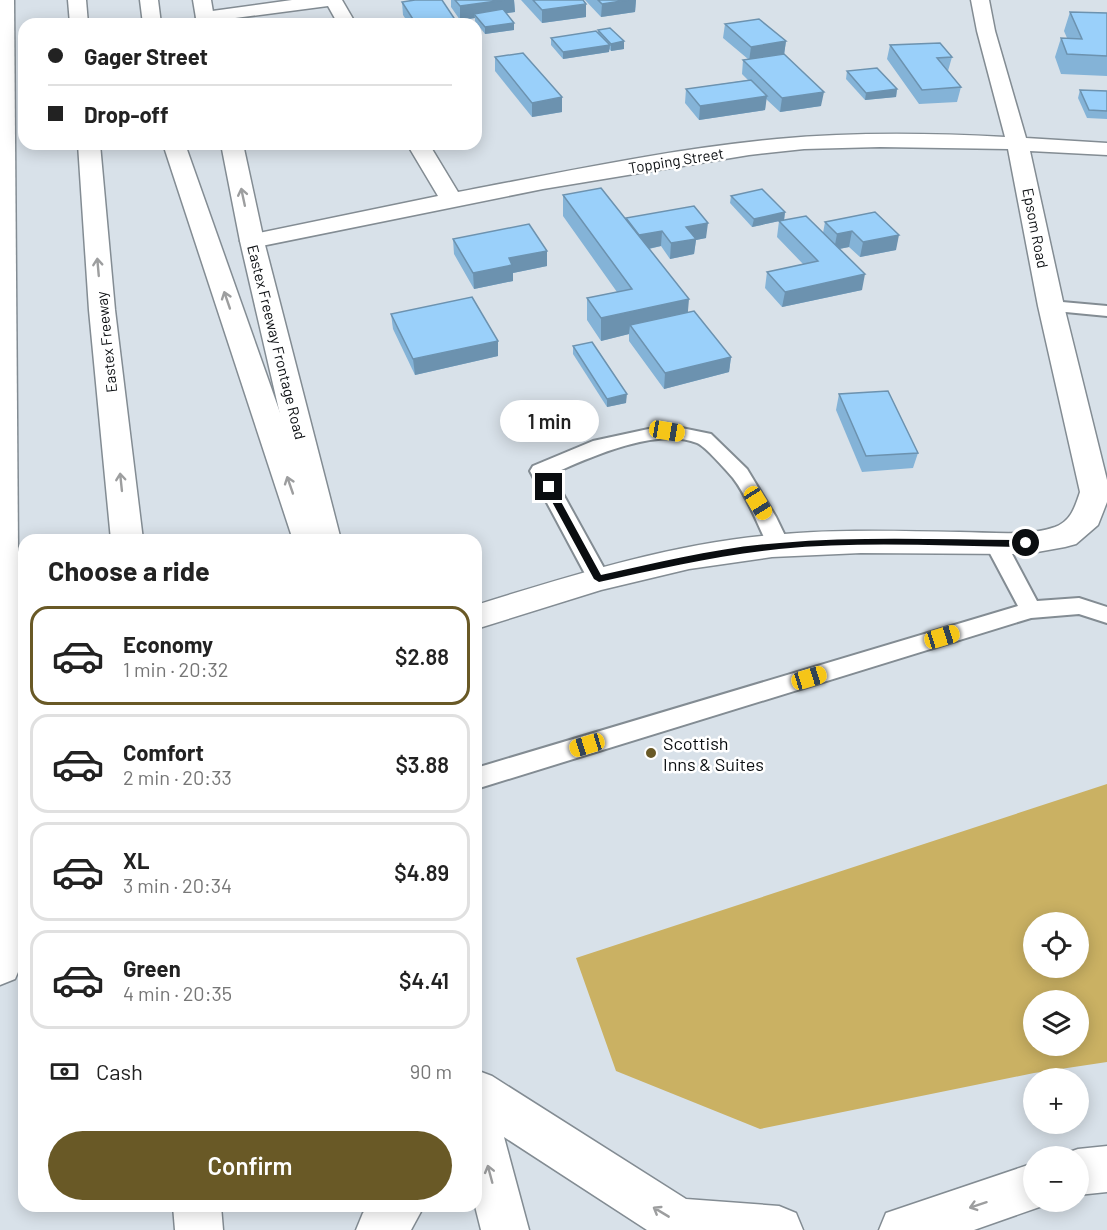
<!DOCTYPE html>
<meta charset="utf-8">
<style>
:root{--surface:#fff;--page:#f2f2f2;--text:#222;--muted:#767676;--line:#e0e0e0;--accent:#695926}
body{margin:0;font-family:Barlow,sans-serif;background:var(--page);color:var(--text);height:100vh;display:flex;flex-direction:column;font-size:22px;white-space:nowrap}
*{box-sizing:border-box;margin:0}
p{font-size:20px;color:var(--muted)}
.icon{flex:none;width:33px;height:33px;fill:none;stroke:currentColor;stroke-width:2;stroke-linecap:round;stroke-linejoin:round}
.map{position:relative;flex:1;overflow:hidden}
.drawer{position:absolute;left:18px;top:534px;width:464px;height:678px;display:flex;flex-direction:column;background:var(--surface);border-radius:18px;box-shadow:0 3px 15px #0003}
.drawer>*{flex:none}
.hud{position:absolute;left:18px;top:18px;width:464px;height:132px;border-radius:18px;box-shadow:0 3px 15px #0003;display:grid;align-content:center;height:132px;padding:0 30px;background:var(--surface)}
.buttons{position:absolute;left:1023px;top:912px;display:grid;gap:12px}
.buttons a{display:grid;place-items:center;width:66px;height:66px;border-radius:50%;background:var(--surface);box-shadow:0 3px 15px #0003;font-size:30px}
.end{position:absolute;width:27px;height:27px;margin:-14px;border:8px solid #0a0d10;background:#fff;box-shadow:0 0 0 3px #fff}
.from{border-radius:50%}
.bubble{position:absolute;height:42px;border-radius:21px;background:var(--surface);box-shadow:0 3px 15px #0003;font-size:20px;font-weight:600;line-height:42px;text-align:center}
.car{position:absolute;width:18px;height:36px;margin:-18px -9px;border-radius:8px;box-shadow:0 0 4px 2px #0007;background:linear-gradient(#f5c518 24%,#345 0 40%,#f5c518 0 76%,#345 0 86%,#f5c518 0)}
.hud b{display:flex;align-items:center;gap:21px;height:57px;font-size:22px}
.hud b+b{border-top:2px solid var(--line)}
.hud i{width:15px;height:15px;background:var(--text)}
ul{padding:0;list-style:none}
li{display:flex;align-items:center;gap:18px;height:99px;margin:0 12px 9px;padding:0 18px;border:3px solid var(--line);border-radius:18px}
li div{flex:1}
li b{display:block;font-size:22px}
li em{font-style:normal;font-weight:600}
li.active{border-color:var(--accent)}
li>.icon{width:54px;height:54px;stroke-width:1.5}
h2{padding:0 30px;font-size:27px;line-height:72px}
.pay{display:flex;align-items:center;gap:15px;height:66px;padding:0 30px;font-size:22px}
.pay p{margin-inline-start:auto}
.cta{display:flex;gap:12px;margin-top:auto;padding:12px 30px}
.cta a{flex:1;height:69px;border-radius:36px;background:var(--accent);color:#fff;font-size:24px;font-weight:600;line-height:69px;text-align:center}
.map>svg:first-child{display:block}
.forest{fill:#cab163;fill-rule:evenodd}
.lines{fill:none;stroke-linecap:round;stroke-linejoin:round}
.lane-casing{stroke:#838c93;stroke-width:4}
.street-casing{stroke:#838c93;stroke-width:3}
.secondary-casing{stroke:#838c93;stroke-width:3}
.highway-casing{stroke:#838c93;stroke-width:3}
.lane{fill:#fff;fill-rule:evenodd}
.street{fill:#fff;fill-rule:evenodd}
.secondary{fill:#fff;fill-rule:evenodd}
.highway{fill:#fff;fill-rule:evenodd}
.wall{fill:#84b3d7}
.shaded-wall{fill:#6c92af}
.building{fill:#9ad0fa;stroke:#6c92af;stroke-width:1.5}
.oneway{stroke:#9d9e9f}
.route{fill:#0a0d10}
.poi-dot{fill:#695926;stroke:#fff;stroke-width:2}
.labels{text-anchor:middle;dominant-baseline:central;stroke-width:5;stroke-linejoin:round;paint-order:stroke}
.far-street-label{font-size:15px;fill:#0a0d10;stroke:#fff}
.poi-label{font-size:18px;fill:#0a0d10;stroke:#fff;text-anchor:start}
</style>
<div class="map">
<svg width="1107" height="1230" viewBox="0 0 1107 1230">
<rect width="100%" height="100%" fill="#d8e1e9"/>
<path class="forest" d="M1107,784V1062L1034,1073L760,1129L616,1071L576,958ZM1034,922H1078V968H1034ZM1034,1000H1078V1046H1034Z"/>
<g class="lines">
<g class="lane-casing">
<g id="lane">
<polygon points="1051,301 1107,306 1107,316 1045,310 1042,306 1045,302"/>
<path d="M667,425L711,434L747,469L776,517L790,546L787,551L779,554L771,551C758,528 750,500 733,478C726,470 705,446 697,443C658,426 588,458 552,474L610,579L607,585L599,587L591,585L530,471L533,466L593,441Z"/>
<polygon points="996,537 1004,539 1037,601 1079,598 1107,607 1107,623 1079,614 1031,618 476,789 476,768 1018,606 985,544 988,539"/>
</g>
</g>
<g class="street-casing">
<g id="street">
<polygon points="292,0 342,0 356,24 338,24 328,6 205,22 199,21 196,17 199,13 205,12"/>
<path d="M971,0H989L995,31L1026,138L1107,143V155L1030,151L1064,306L1107,480V502L1098,525L1076,544L1065,547L1026,554L861,553L772,557L689,569L601,590L476,629V605C573,575 670,544 772,535C834,529 897,531 959,532C989,532 1026,537 1055,527C1071,521 1075,507 1080,492L1038,306L1008,149L880,147L804,149L749,155L543,189L252,248L244,246L240,241L244,236L438,196L407,144H429L458,192C564,172 670,149 777,139C853,132 929,133 1005,137L977,31Z"/>
</g>
</g>
<g class="secondary-casing">
<g id="secondary">
<polygon points="193,0 211,0 215,24 197,24"/>
<polygon points="221,144 243,144 264,241 341,540 309,540 240,241"/>
<polygon points="476,1070 492,1076 686,1199 779,1206 796,1213 803,1230 647,1230 504,1137 529,1230 481,1230 475,1206"/>
<polygon points="1107,1146 1107,1192 1078,1195 1078,1156 1061,1155 1078,1149"/>
<polygon points="1034,1163 1034,1202 1051,1203 974,1230 879,1230 886,1213"/>
<polygon points="369,1206 424,1206 411,1230 356,1230 363,1213"/>
</g>
</g>
<g class="highway-casing">
<g id="highway">
<polygon points="0,0 14,0 21,965 15,979 0,985"/>
<polygon points="68,0 86,0 88,24 70,24"/>
<polygon points="140,0 158,0 161,24 143,24"/>
<polygon points="78,144 100,144 115,310 143,540 111,540 89,310"/>
<polygon points="163,144 185,144 325,540 293,540"/>
<polygon points="173,1206 221,1206 223,1230 175,1230"/>
</g>
</g>
<use href="#lane" class="lane"/>
<use href="#street" class="street"/>
<use href="#secondary" class="secondary"/>
<use href="#highway" class="highway"/>
</g>
<g class="wall">
<polygon points="451,0 514,0 515,12 506,13 514,23 514,30 485,34 475,21 475,18 460,20 451,7"/>
<polygon points="521,0 583,0 586,17 542,23"/>
<polygon points="585,0 636,0 635,12 601,17"/>
<polygon points="402,2 458,24 409,24 403,15"/>
<polygon points="1070,12 1107,13 1107,76 1061,74 1055,57 1061,38 1067,38 1064,31"/>
<polygon points="725,24 786,41 784,54 821,106 780,112 766,99 765,110 699,120 685,103 686,89 748,80 742,74 743,60 748,59 723,38"/>
<polygon points="598,30 624,49 611,51 609,49 609,52 563,59 551,45 551,38 598,32"/>
<polygon points="890,45 952,57 948,71 961,87 957,102 919,104 887,59"/>
<polygon points="495,57 562,112 532,117 495,71"/>
<polygon points="847,71 897,89 896,97 865,100 846,79"/>
<polygon points="1080,90 1107,91 1107,119 1087,118 1078,98"/>
<polygon points="563,195 626,220 626,218 706,238 696,240 694,254 670,259 661,246 649,249 687,312 731,357 729,372 664,389 629,341 629,334 601,341 587,320 587,298 617,292 563,216"/>
<polygon points="731,196 785,212 784,220 752,227 730,203"/>
<polygon points="875,212 896,250 860,257 849,247 839,249 862,290 782,307 765,288 767,272 803,264 777,237 779,221 823,233 825,222"/>
<polygon points="453,239 547,251 547,266 513,273 513,281 474,289 454,254"/>
<polygon points="391,314 498,356 415,375 393,329"/>
<polygon points="573,346 626,403 607,407 573,354"/>
<polygon points="839,394 918,453 913,468 862,472 836,410"/>
</g>
<g class="shaded-wall">
<polygon points="504,0 514,0 515,12 477,17 474,14 475,18 460,20 460,6"/>
<polygon points="628,0 636,0 635,12 601,17 602,4"/>
<polygon points="586,4 586,17 542,23 542,10"/>
<polygon points="514,23 514,30 485,34 485,27"/>
<polygon points="624,41 624,49 611,51 611,44"/>
<polygon points="786,41 784,55 749,61 751,47"/>
<polygon points="610,45 609,52 563,59 563,52"/>
<polygon points="897,89 896,97 865,100 866,93"/>
<polygon points="824,92 821,106 780,112 782,98"/>
<polygon points="767,96 765,110 699,120 700,106"/>
<polygon points="562,97 562,112 532,117 532,103"/>
<polygon points="785,212 784,220 752,227 754,219"/>
<polygon points="708,223 706,238 696,240 694,254 670,259 671,243 686,227"/>
<polygon points="662,231 661,246 638,251 639,235"/>
<polygon points="852,231 849,247 834,250 837,234"/>
<polygon points="899,235 896,250 860,257 863,242"/>
<polygon points="547,251 547,266 513,273 513,281 474,289 473,273 509,258"/>
<polygon points="865,274 862,290 782,307 785,292"/>
<polygon points="689,299 687,322 630,325 629,334 601,341 601,318"/>
<polygon points="498,341 498,356 415,375 413,359"/>
<polygon points="731,357 729,372 664,389 665,373"/>
<polygon points="627,394 626,403 607,407 607,399"/>
</g>
<g class="building">
<polygon points="415,0 442,0 458,24 416,24 402,2"/>
<polygon points="455,0 504,0 460,6"/>
<polygon points="533,0 583,0 586,4 542,10"/>
<polygon points="598,0 628,0 602,4"/>
<polygon points="503,9 514,23 485,27 474,14"/>
<polygon points="1070,12 1107,13 1107,56 1067,54 1061,38 1082,39"/>
<polygon points="759,19 786,41 751,47 725,24"/>
<polygon points="610,28 624,41 611,44 598,30"/>
<polygon points="596,31 610,45 563,52 551,38"/>
<polygon points="940,43 952,57 937,58 961,87 922,90 890,45"/>
<polygon points="523,53 562,97 532,103 495,57"/>
<polygon points="784,54 824,92 782,98 743,60"/>
<polygon points="877,68 897,89 866,93 847,71"/>
<polygon points="751,80 767,96 700,106 686,89"/>
<polygon points="1080,90 1107,91 1107,111 1089,110"/>
<polygon points="601,188 689,299 601,318 587,298 632,289 563,195"/>
<polygon points="762,189 785,212 754,219 731,196"/>
<polygon points="694,206 708,223 686,227 696,239 671,243 662,231 639,235 626,218"/>
<polygon points="875,212 899,235 863,242 852,231 837,234 825,222"/>
<polygon points="806,216 865,274 785,292 767,272 818,261 779,221"/>
<polygon points="529,224 547,251 509,258 512,265 473,273 453,239"/>
<polygon points="472,297 498,341 413,359 391,314"/>
<polygon points="694,311 731,357 665,373 630,325"/>
<polygon points="592,342 627,394 607,399 573,346"/>
<polygon points="888,391 918,453 866,456 839,394"/>
</g>
<defs><path id="oneway-shaft" d="M-6 0H5M1.5-3L5.5 0L1.5 3" fill="none" stroke-width="1.6" stroke-linecap="round" stroke-linejoin="round" transform="scale(1.5)"/></defs>
<g class="oneway">
<use href="#oneway-shaft" transform="translate(243 197) rotate(-102)"/>
<use href="#oneway-shaft" transform="translate(98 267) rotate(-95)"/>
<use href="#oneway-shaft" transform="translate(227 300) rotate(-109)"/>
<use href="#oneway-shaft" transform="translate(121 482) rotate(-96)"/>
<use href="#oneway-shaft" transform="translate(290 485) rotate(-109)"/>
<use href="#oneway-shaft" transform="translate(490 1174) rotate(-105)"/>
<use href="#oneway-shaft" transform="translate(978 1205) rotate(162)"/>
<use href="#oneway-shaft" transform="translate(661 1212) rotate(-149)"/>
</g>
<path class="route" d="M549,484L553,487L601,575C660,562 720,547 780,543C862,536 944,540 1026,540L1030,543L1026,547C944,546 860,541 779,549C718,555 658,569 599,582L594,579L544,487Z"/>
<circle class="poi-dot" cx="651" cy="753" r="6"/>
<g class="labels">
<g class="far-street-label">
<text transform="translate(676 160) rotate(-9)">Topping Street</text>
<text transform="translate(1036 228) rotate(79)">Epsom Road</text>
<text transform="translate(106 342) rotate(-96)">Eastex Freeway</text>
<text transform="translate(277 342) rotate(76)">Eastex Freeway Frontage Road</text>
</g>
<g class="poi-label">
<text x="663" y="743">Scottish<tspan x="663" dy="21">Inns &amp; Suites</tspan></text>
</g>
</g>
</svg>
<div class="buttons">
<a><svg class="icon" aria-label="locate" viewBox="0 0 24 24"><circle cx="12" cy="12" r="6"/><path d="M12 2v4M12 18v4M2 12h4M18 12h4"/></svg></a>
<a><svg class="icon" aria-label="layers" viewBox="0 0 24 24"><path d="M12 4l9 5-9 5-9-5zM3 14l9 5 9-5"/></svg></a>
<a>+</a>
<a>−</a>
</div>
<i class="end from" style="left:1026px;top:543px"></i>
<i class="end" style="left:549px;top:487px"></i>
<div class="bubble" style="left:500px;top:400px;width:99px">1 min</div>
<i class="car" style="left:667px;top:431px;rotate:100deg"></i>
<i class="car" style="left:758px;top:503px;rotate:148deg"></i>
<i class="car" style="left:942px;top:637px;rotate:73deg"></i>
<i class="car" style="left:809px;top:678px;rotate:73deg"></i>
<i class="car" style="left:587px;top:745px;rotate:253deg"></i>
<div class="hud">
<b><i class="from"></i>Gager Street</b>
<b><i></i>Drop-off</b>
</div>
<section class="drawer">
<h2>Choose a ride</h2>
<ul>
<li class="active"><svg class="icon" aria-label="car" viewBox="0 0 24 24"><path d="M5 17H2v-5l4-1 3-4h7l3 4 3 1v5h-3M9 17h6M6 11h13"/><circle cx="7" cy="17" r="2"/><circle cx="17" cy="17" r="2"/></svg><div><b>Economy</b><p>1 min · 20:32</p></div><em>$2.88</em></li>
<li><svg class="icon" aria-label="car" viewBox="0 0 24 24"><path d="M5 17H2v-5l4-1 3-4h7l3 4 3 1v5h-3M9 17h6M6 11h13"/><circle cx="7" cy="17" r="2"/><circle cx="17" cy="17" r="2"/></svg><div><b>Comfort</b><p>2 min · 20:33</p></div><em>$3.88</em></li>
<li><svg class="icon" aria-label="car" viewBox="0 0 24 24"><path d="M5 17H2v-5l4-1 3-4h7l3 4 3 1v5h-3M9 17h6M6 11h13"/><circle cx="7" cy="17" r="2"/><circle cx="17" cy="17" r="2"/></svg><div><b>XL</b><p>3 min · 20:34</p></div><em>$4.89</em></li>
<li><svg class="icon" aria-label="car" viewBox="0 0 24 24"><path d="M5 17H2v-5l4-1 3-4h7l3 4 3 1v5h-3M9 17h6M6 11h13"/><circle cx="7" cy="17" r="2"/><circle cx="17" cy="17" r="2"/></svg><div><b>Green</b><p>4 min · 20:35</p></div><em>$4.41</em></li>
</ul>
<div class="pay"><svg class="icon" aria-label="cash" viewBox="0 0 24 24"><path d="M3 7h18v10H3z"/><circle cx="12" cy="12" r="2"/></svg>Cash<p>90 m</p></div>
<div class="cta"><a>Confirm</a></div>
</section>
</div>
